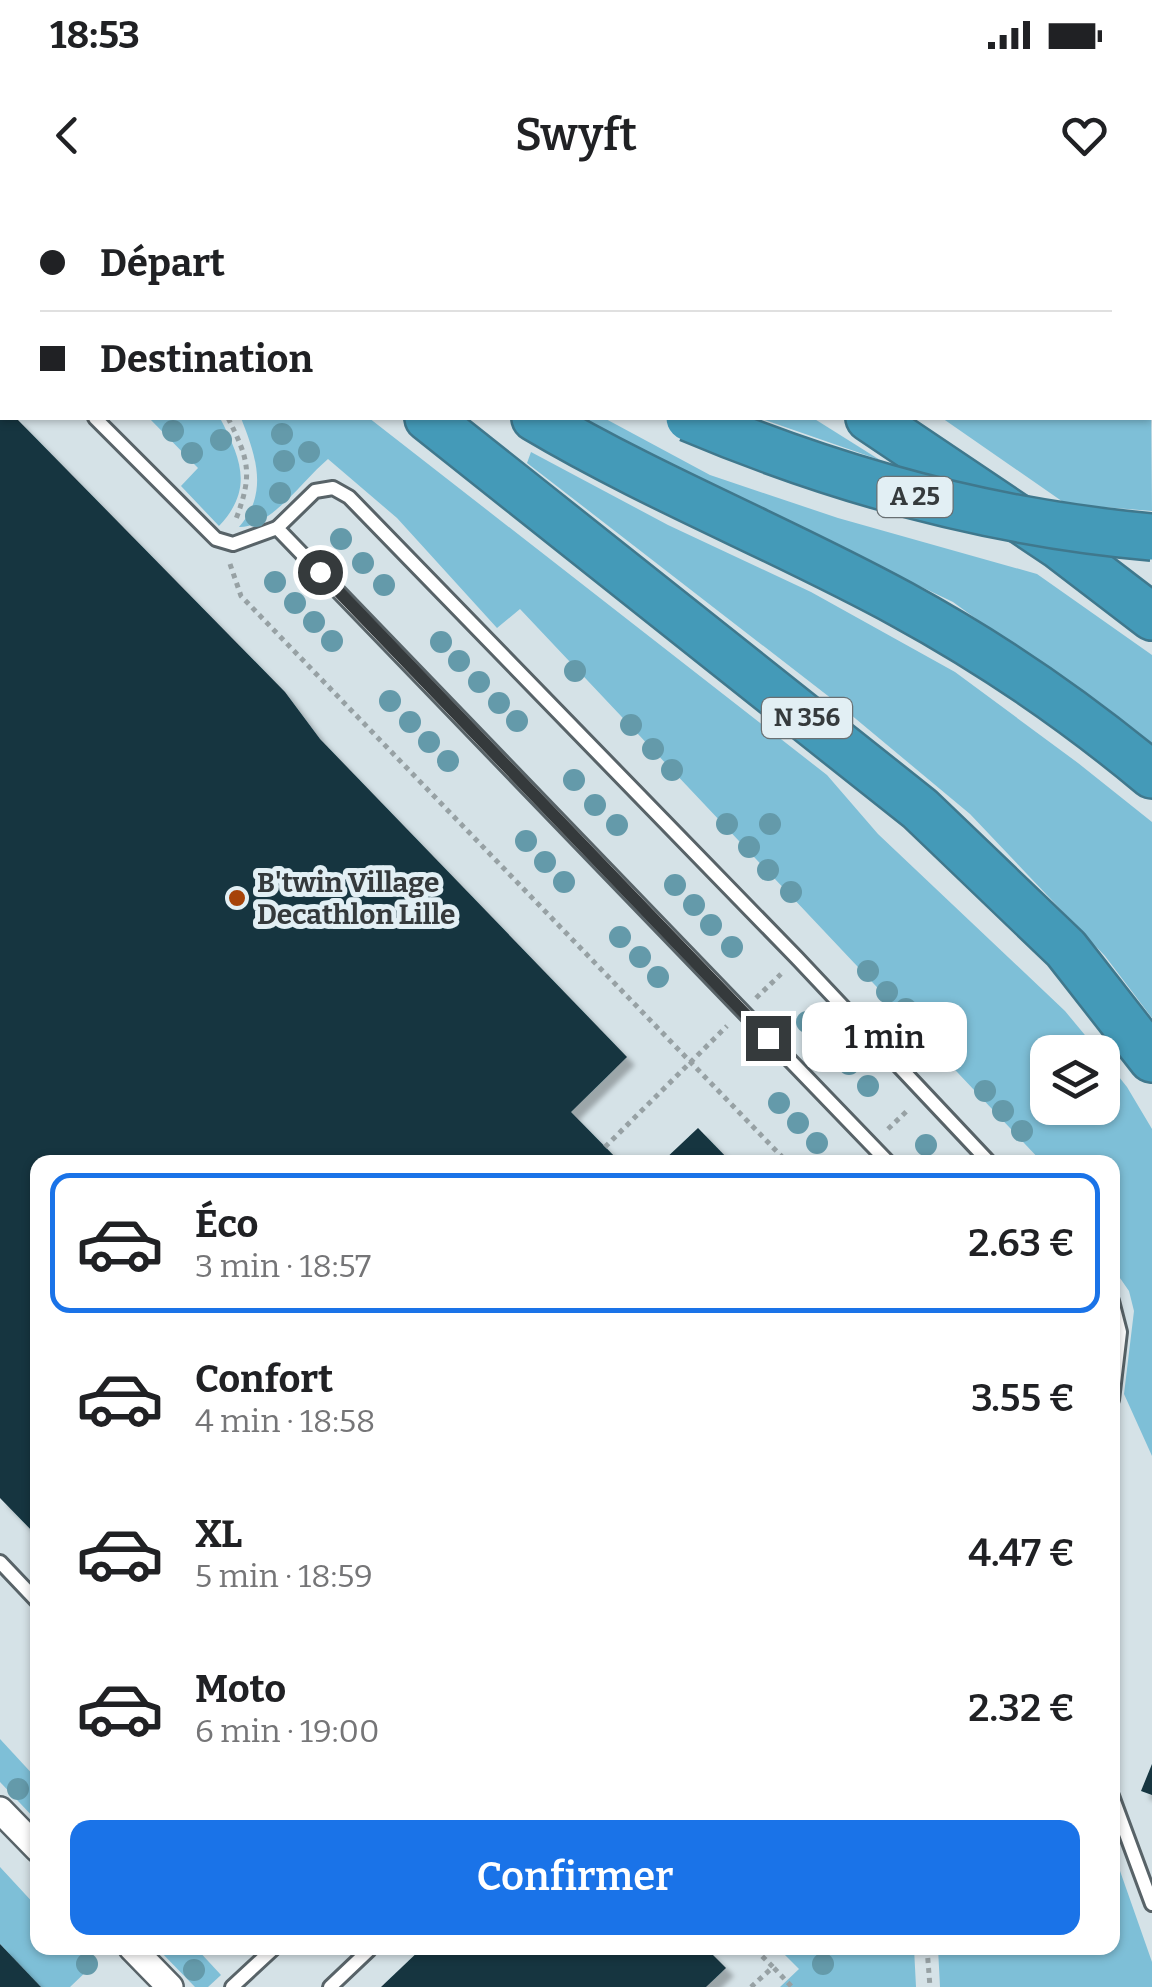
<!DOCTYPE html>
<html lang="fr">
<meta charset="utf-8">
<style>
:root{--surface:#fff;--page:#f6f6f6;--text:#202124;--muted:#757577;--line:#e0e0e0;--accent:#1a73e8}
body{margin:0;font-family:Bitter,serif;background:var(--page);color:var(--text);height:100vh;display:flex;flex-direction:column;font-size:38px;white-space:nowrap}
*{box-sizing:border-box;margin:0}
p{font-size:32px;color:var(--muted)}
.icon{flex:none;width:55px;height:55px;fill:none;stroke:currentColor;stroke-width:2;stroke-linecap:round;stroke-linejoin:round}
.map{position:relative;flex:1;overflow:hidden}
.panel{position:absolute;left:30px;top:955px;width:1090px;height:800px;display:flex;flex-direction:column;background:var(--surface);border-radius:20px;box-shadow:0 2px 8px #0004}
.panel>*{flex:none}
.top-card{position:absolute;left:0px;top:0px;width:1152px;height:220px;box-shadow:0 2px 8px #0004;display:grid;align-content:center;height:220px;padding:0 40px;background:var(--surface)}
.tools{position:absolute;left:1030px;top:835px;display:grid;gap:20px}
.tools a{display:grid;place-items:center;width:90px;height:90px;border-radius:20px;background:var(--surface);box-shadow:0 2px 8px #0004;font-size:50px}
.end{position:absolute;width:45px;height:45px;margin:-22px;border:12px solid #353a3c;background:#fff;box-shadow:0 0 0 5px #fff}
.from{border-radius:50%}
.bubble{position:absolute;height:70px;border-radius:20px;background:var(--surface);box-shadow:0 2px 8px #0004;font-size:32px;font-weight:600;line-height:70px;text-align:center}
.top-card b{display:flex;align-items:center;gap:35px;height:95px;font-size:38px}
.top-card b+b{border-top:2px solid var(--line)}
.top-card i{width:25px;height:25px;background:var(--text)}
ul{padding:18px 0 0;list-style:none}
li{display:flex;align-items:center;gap:30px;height:140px;margin:0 20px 15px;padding:0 20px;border:5px solid transparent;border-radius:20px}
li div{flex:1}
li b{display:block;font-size:38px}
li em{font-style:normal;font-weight:600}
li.selected{border-color:var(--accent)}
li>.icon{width:90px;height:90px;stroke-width:1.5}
.cta{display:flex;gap:20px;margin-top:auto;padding:20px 40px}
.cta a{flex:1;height:115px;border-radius:20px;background:var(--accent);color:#fff;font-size:40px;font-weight:600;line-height:115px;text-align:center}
.status{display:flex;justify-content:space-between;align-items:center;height:70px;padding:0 50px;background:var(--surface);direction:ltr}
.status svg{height:28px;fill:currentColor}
header{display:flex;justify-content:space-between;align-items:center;height:130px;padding:0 40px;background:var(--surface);font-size:45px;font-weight:600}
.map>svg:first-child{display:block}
.green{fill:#7ebfd7}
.building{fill:#13343f;filter:url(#shadow)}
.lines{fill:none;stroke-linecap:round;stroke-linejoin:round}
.lane-casing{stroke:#586368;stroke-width:18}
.street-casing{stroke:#586368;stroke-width:30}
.highway-casing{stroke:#3f788d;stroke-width:50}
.path{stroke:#97a1a4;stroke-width:5;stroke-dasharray:5 5;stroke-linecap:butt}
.lane{stroke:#fff;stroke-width:12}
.street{stroke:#fff;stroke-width:25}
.highway{stroke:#449ab8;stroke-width:45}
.highway-bridge-casing{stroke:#3f788d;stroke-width:50;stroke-linecap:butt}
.highway-bridge{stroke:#449ab8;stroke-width:45}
.tree{fill:#649aaa}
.route{stroke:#353a3c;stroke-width:12}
.poi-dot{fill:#a64309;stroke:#e2eff4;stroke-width:4}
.labels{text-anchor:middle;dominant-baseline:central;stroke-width:10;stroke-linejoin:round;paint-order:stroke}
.shield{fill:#e2eff4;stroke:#697073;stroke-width:2.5}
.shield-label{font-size:25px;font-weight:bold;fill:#353a3c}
.poi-label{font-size:28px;font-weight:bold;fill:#353a3c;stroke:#e2eff4;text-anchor:start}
</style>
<div class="status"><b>18:53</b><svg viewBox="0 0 49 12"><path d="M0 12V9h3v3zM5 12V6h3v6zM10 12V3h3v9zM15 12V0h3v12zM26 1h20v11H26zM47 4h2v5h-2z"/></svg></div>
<header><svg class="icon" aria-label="back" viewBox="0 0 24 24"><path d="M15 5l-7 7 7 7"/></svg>Swyft<svg class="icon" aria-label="heart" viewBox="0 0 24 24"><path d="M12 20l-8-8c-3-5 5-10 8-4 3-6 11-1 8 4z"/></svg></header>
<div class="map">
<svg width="1152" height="1787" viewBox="0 0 1152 1787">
<defs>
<filter id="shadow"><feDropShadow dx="8" dy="8" stdDeviation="2.5" flood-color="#0004"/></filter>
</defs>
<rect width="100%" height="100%" fill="#d5e2e7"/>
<g class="green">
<polygon points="1150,89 1152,311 1066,304 942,218 1150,218"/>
<path d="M149,218H220C241,259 254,289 219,326L181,286L198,268Z"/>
<path d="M241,218H369L827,575L878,634L1065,811L1099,852H1048V908H1102L1103,857L1127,887L1152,929V1256L1124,1194L1134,1111L1129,1091L1113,1068V1049L1118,1043L1113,1037L1112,962H1042L520,409L497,428L397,318L328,259C305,278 270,328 239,327C269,293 256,256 241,218Z"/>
<polygon points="567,218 604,218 710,275 838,318 1037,374 1152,455 1152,547 953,402"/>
<polygon points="759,218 813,218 880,260"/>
<polygon points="531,252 668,325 811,392 955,472 1078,563 1152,622 1152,818 1105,756 970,614 832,499 527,263"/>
<polygon points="0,1539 37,1579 37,1621 0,1582"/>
<polygon points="1113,1651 1152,1762 1152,1787 940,1787 938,1748 1112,1748"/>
<polygon points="0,1667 37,1707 38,1748 75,1748 92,1766 70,1787 41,1787 0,1744"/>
<polygon points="157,1748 196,1748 221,1775 208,1787 195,1787"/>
<polygon points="778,1748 914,1748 916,1787 780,1787 799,1769"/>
</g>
<g class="building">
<polygon points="0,218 16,218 285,492 320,539 627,857 571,912 620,962 38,962 38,1337 0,1298"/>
<polygon points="698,928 731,962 662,962"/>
<polygon points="1152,1564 1152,1595 1141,1591"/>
<polygon points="0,1744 41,1787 0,1787"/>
<polygon points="422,1748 706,1748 726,1768 706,1787 381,1787"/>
</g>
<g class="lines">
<g class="lane-casing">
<g id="lane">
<polyline points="0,120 2,123"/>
<polyline points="95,218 216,339 233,344 277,328"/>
<polyline points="888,962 277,328 315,291 333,288 349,297 797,758 989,962"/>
<polyline points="1112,1101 1120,1132 1112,1200"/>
<polyline points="0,1362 38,1402"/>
<polyline points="1112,1596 1152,1704"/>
<polyline points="232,1787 274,1748"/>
<polyline points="330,1787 369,1750 366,1748"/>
</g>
</g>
<g class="street-casing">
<g id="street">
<polyline points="0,1610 38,1649"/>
<polyline points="132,1748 170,1787"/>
</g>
</g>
<g class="highway-casing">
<g id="highway">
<polyline points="175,0 177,2"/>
<polyline points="218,0 221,2"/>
<polyline points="342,0 345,2"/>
<polyline points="530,0 534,2"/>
<polyline points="788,0 798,2"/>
<polyline points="1150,51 1152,51"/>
<polyline points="428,218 920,609 1066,749 1152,859"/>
<path d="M535,218C653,288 780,338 901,404C991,453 1073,509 1152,575"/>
<polyline points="869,218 1058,345 1152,417"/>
</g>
</g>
<g class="path">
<polyline points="4,0 7,2"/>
<path d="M228,218C249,260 253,274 236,319"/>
<polyline points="230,364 241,396 787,962"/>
<polyline points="756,798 781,774"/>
<polyline points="888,929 909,909"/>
<polyline points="605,947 727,826"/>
<polyline points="927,1748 930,1787"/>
<polyline points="774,1768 792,1787"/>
<polyline points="751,1787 773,1767 754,1748"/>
</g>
<use href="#lane" class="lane"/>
<use href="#street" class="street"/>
<use href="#highway" class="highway"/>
<g class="highway-bridge-casing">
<path id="highway-bridge" d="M689,218C838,281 991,323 1152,337"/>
</g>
<use href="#highway-bridge" class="highway-bridge"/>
</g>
<g class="tree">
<circle cx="173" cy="231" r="11"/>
<circle cx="282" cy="234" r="11"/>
<circle cx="221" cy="240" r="11"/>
<circle cx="309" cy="252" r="11"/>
<circle cx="192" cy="253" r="11"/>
<circle cx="284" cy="261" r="11"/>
<circle cx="280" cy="293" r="11"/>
<circle cx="256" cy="316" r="11"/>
<circle cx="341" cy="339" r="11"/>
<circle cx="363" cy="363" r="11"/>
<circle cx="275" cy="382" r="11"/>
<circle cx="384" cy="385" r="11"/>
<circle cx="295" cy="403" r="11"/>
<circle cx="314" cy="422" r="11"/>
<circle cx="332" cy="441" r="11"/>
<circle cx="441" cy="442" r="11"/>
<circle cx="459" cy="461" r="11"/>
<circle cx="575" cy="471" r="11"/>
<circle cx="479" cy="482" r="11"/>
<circle cx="390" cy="501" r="11"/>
<circle cx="499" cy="503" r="11"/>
<circle cx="517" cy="521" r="11"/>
<circle cx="410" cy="522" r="11"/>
<circle cx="631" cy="525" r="11"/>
<circle cx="429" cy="542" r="11"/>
<circle cx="653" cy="549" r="11"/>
<circle cx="448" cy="561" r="11"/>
<circle cx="672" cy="570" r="11"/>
<circle cx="574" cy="580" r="11"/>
<circle cx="595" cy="605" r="11"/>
<circle cx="727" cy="624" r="11"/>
<circle cx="770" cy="624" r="11"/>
<circle cx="617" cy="625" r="11"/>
<circle cx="526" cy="641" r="11"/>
<circle cx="749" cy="647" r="11"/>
<circle cx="545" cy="662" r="11"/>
<circle cx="768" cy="670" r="11"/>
<circle cx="564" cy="682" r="11"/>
<circle cx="675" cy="685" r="11"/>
<circle cx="791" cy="692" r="11"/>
<circle cx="694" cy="705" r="11"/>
<circle cx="711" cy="725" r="11"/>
<circle cx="620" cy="737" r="11"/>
<circle cx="732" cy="747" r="11"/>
<circle cx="640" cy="757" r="11"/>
<circle cx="868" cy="771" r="11"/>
<circle cx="658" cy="777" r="11"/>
<circle cx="887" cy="792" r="11"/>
<circle cx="906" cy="809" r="11"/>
<circle cx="807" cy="822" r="11"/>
<circle cx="927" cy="832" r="11"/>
<circle cx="830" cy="845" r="11"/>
<circle cx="849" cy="864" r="11"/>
<circle cx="868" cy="886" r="11"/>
<circle cx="985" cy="891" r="11"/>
<circle cx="779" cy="903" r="11"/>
<circle cx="1003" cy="911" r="11"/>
<circle cx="798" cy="923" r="11"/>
<circle cx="1022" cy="931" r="11"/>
<circle cx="817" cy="943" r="11"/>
<circle cx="926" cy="945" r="11"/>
<circle cx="18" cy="1589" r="11"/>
<circle cx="87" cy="1764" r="11"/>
<circle cx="823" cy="1764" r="11"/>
<circle cx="194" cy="1770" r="11"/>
</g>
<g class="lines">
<polyline class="route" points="320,372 768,838"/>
</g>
<circle class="poi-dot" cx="237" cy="698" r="10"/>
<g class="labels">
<g class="shield">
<rect x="877.5" y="277" width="75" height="40" rx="8"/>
<rect x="762" y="498" width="90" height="40" rx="8"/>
</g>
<g class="shield-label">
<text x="915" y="297">A 25</text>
<text x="807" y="518">N 356</text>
</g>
<g class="poi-label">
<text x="257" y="682">B'twin Village<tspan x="257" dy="32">Decathlon Lille</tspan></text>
</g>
</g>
</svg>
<div class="tools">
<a><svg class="icon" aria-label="layers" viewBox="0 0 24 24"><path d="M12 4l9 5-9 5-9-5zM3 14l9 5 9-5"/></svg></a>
</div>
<i class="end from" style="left:320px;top:372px"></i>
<i class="end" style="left:768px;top:838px"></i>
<div class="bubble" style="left:802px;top:802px;width:165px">1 min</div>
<div class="top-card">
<b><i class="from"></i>Départ</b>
<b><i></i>Destination</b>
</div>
<section class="panel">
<ul>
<li class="selected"><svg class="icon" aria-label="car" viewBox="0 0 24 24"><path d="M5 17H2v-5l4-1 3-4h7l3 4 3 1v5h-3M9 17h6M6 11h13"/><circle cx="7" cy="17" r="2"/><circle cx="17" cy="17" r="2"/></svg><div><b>Éco</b><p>3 min · 18:57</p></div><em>2.63 €</em></li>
<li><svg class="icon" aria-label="car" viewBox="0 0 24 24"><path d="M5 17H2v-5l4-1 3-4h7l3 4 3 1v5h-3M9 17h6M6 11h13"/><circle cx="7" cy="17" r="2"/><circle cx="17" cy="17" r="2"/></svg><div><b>Confort</b><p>4 min · 18:58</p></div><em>3.55 €</em></li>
<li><svg class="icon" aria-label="car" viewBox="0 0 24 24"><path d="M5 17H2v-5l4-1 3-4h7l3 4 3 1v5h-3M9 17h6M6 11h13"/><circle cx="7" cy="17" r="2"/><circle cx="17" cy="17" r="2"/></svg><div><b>XL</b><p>5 min · 18:59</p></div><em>4.47 €</em></li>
<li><svg class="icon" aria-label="car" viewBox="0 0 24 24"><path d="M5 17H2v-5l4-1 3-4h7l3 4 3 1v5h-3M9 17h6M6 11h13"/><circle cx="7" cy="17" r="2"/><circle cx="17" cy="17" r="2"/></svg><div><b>Moto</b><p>6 min · 19:00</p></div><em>2.32 €</em></li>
</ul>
<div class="cta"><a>Confirmer</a></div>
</section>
</div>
